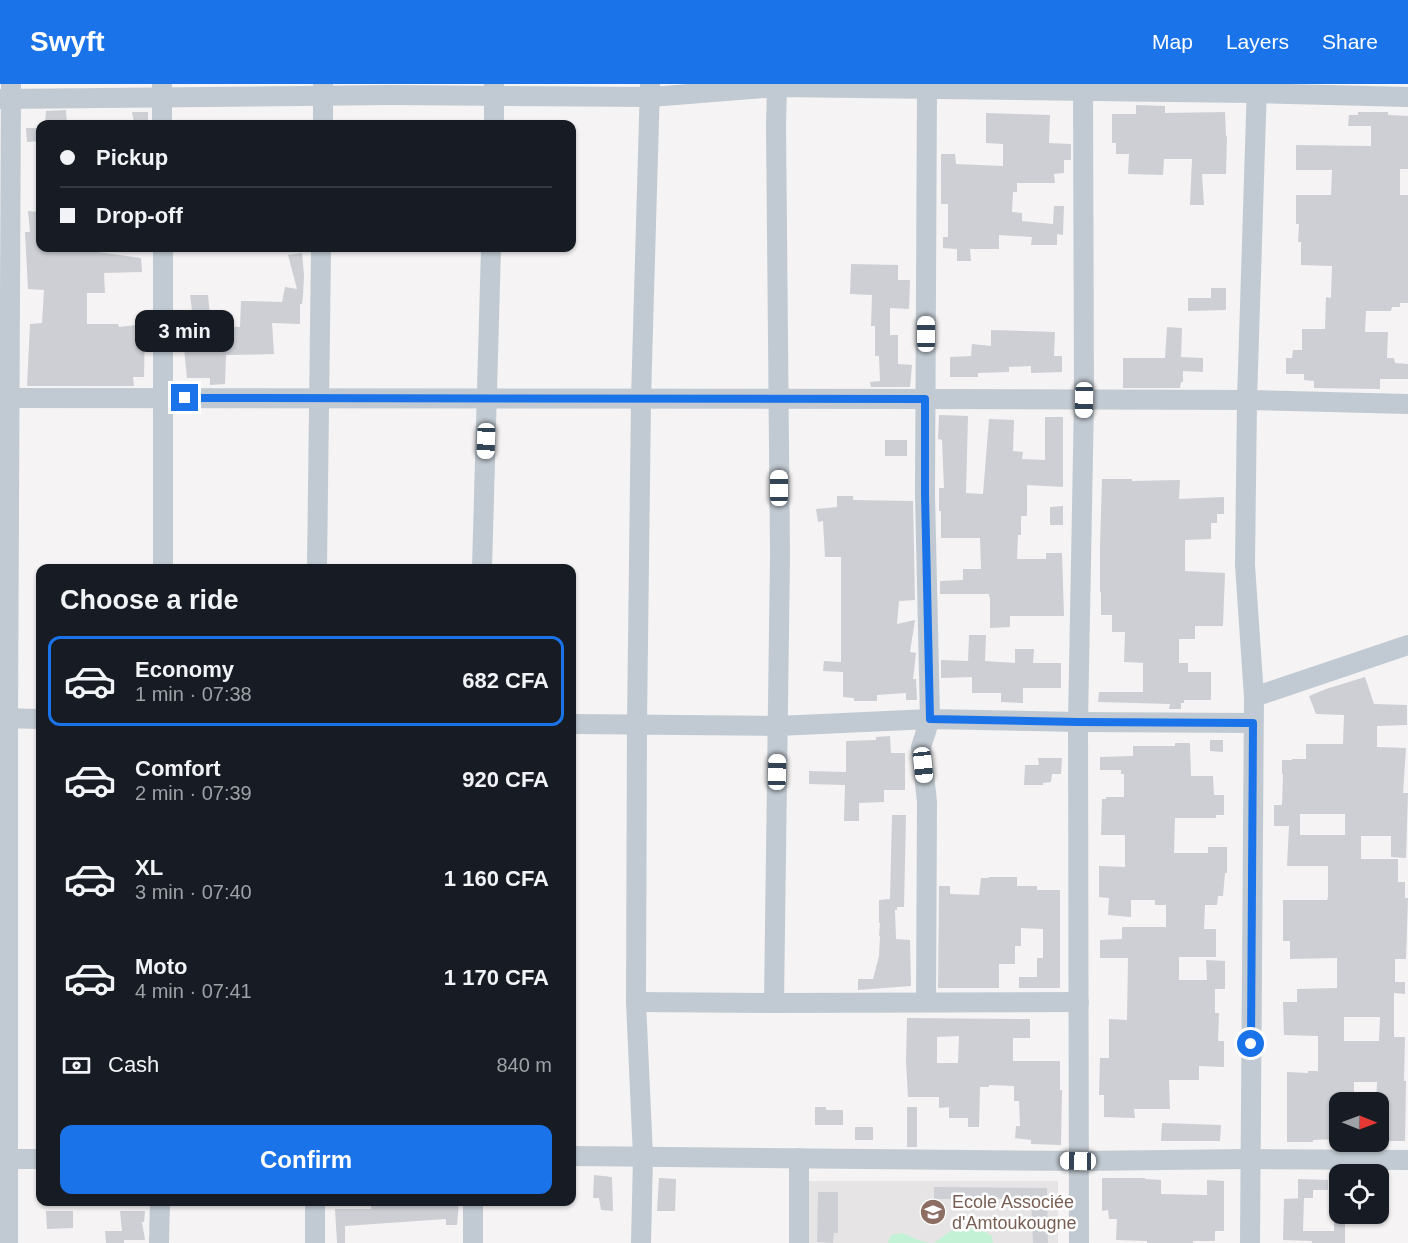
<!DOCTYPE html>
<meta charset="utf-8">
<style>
:root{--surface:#171b24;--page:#20242c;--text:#f1f3f6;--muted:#9ea1a6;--line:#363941;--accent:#1a73e8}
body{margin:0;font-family:Arial,sans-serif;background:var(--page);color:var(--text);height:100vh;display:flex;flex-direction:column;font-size:22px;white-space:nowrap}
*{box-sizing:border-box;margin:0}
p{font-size:20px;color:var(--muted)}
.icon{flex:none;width:33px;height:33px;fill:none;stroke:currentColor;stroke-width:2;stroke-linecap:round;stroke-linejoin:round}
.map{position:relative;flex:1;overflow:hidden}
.sheet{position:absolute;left:36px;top:480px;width:540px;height:642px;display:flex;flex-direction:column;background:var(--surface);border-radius:12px;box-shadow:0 2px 4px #0004}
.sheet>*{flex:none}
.guide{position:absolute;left:36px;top:36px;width:540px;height:132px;border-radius:12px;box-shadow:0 2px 4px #0004;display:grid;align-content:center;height:132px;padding:0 24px;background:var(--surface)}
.needle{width:39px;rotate:91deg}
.buttons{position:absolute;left:1329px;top:1008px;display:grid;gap:12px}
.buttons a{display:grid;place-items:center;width:60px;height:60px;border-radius:12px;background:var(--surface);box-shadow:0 2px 4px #0004;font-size:30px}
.end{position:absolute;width:27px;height:27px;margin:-14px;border:8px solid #1a73e8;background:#fff;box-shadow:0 0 0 3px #fff}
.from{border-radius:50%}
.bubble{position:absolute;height:42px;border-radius:12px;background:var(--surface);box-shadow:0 2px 4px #0004;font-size:20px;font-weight:800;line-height:42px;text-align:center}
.car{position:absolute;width:18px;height:36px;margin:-18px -9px;border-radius:8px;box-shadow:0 0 4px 2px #0007;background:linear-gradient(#fff 24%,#345 0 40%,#fff 0 76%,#345 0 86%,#fff 0)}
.guide b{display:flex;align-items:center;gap:21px;height:57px;font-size:22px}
.guide b+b{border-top:2px solid var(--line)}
.guide i{width:15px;height:15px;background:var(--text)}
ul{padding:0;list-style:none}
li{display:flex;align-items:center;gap:18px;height:90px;margin:0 12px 9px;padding:0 12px;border:3px solid transparent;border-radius:12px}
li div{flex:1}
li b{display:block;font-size:22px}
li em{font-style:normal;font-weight:800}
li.current{border-color:var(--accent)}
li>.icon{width:54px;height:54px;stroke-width:1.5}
h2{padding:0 24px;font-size:27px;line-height:72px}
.pay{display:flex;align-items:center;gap:15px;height:66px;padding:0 24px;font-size:22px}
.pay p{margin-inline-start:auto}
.action{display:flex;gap:12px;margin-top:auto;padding:12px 24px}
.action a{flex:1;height:69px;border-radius:12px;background:var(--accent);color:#fff;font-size:24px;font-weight:800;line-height:69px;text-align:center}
header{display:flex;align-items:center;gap:36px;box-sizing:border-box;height:84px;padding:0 30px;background:var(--accent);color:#fff}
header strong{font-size:28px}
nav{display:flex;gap:33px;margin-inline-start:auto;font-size:21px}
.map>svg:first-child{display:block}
.education{fill:#e6e4e5}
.green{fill:#c3f1d5}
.building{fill:#cdcfd5;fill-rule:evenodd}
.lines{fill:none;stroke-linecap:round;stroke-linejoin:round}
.minor{stroke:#c1cad2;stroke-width:20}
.route{stroke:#1a73e8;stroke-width:8}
.labels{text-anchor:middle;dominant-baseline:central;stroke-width:5;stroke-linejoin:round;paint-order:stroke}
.education-label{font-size:18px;fill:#785e54;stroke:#fff;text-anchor:start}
</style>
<header>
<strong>Swyft</strong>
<nav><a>Map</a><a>Layers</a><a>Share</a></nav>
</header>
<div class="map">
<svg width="1408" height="1159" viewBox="0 0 1408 1159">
<rect width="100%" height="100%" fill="#f5f3f3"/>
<rect class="education" x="807" y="1097" width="251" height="62"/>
<g class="green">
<path d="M961,1142L977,1143L992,1152L993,1159H933C945,1153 947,1147 961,1142Z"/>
<polygon points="903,1149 918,1156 930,1159 888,1159 891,1151"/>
</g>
<g class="building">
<polygon points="1136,21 1165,22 1165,29 1225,28 1226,52 1227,52 1226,90 1202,90 1204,121 1190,121 1192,75 1164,75 1163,91 1128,90 1129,70 1116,70 1116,59 1112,59 1112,30 1136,30"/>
<polygon points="66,26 67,40 45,40 46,27"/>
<polygon points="132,28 148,28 148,40 138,40 138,39 134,38"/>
<polygon points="1358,28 1388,28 1388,31 1408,32 1408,85 1400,85 1400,111 1408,111 1408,219 1400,219 1400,223 1392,223 1391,227 1366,227 1365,248 1388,248 1387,274 1394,274 1395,279 1408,280 1408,295 1380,295 1380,305 1314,304 1314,297 1304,296 1304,290 1286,290 1286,274 1292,274 1293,266 1302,266 1302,245 1325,245 1326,213 1331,214 1332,182 1301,181 1301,158 1298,158 1299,140 1296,140 1296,111 1331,111 1332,86 1296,86 1296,61 1371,62 1371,42 1348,42 1349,31 1358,31"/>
<polygon points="986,29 1050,31 1049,59 1071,60 1071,76 1064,76 1064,89 1054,90 1055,99 1017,99 1017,108 1013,108 1012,128 1022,129 1022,137 1053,140 1054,122 1064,122 1063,151 1057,150 1057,161 1031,161 1032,153 999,151 999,165 970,165 971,177 957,177 957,165 943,164 943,153 948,153 948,120 941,120 941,70 955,70 956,80 1003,82 1003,60 986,59"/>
<polygon points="26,44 40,44 40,57 27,58"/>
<polygon points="28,127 40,128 40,164 98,164 98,168 141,174 142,188 104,189 105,209 87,209 87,240 118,240 119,243 145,240 144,293 133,293 134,302 27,302 30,240 42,239 44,206 28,205 25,148 30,148"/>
<polygon points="302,169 304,191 303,212 302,220 300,220 300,240 272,239 274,270 226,271 225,300 210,301 210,294 187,294 184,265 189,265 187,255 188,242 194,242 190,211 208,211 211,242 240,243 241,217 282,218 285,203 297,205 288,171"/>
<polygon points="851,180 898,181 898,196 910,196 909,225 890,224 890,251 898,251 898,280 912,281 910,303 871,303 870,298 880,297 879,272 875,272 875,242 871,242 872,211 850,210"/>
<polygon points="1211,204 1226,204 1226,226 1188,227 1188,214 1211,214"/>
<polygon points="1167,243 1182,244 1181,273 1203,274 1203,288 1183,287 1183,298 1181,298 1180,304 1123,304 1123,274 1165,274"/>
<polygon points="991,246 1055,248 1054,272 1062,272 1062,288 1031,289 1031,282 1009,283 1009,288 978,289 978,293 950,293 950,273 971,272 972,260 991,262"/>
<polygon points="939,331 968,332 966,409 983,410 989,335 1014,336 1013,367 1023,368 1022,375 1045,376 1045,333 1063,333 1063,403 1027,401 1027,432 1021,432 1021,451 1018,451 1017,475 1046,475 1046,469 1062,469 1064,532 1010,532 1010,543 990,544 990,513 989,513 989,510 940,510 940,497 963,496 963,485 981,485 980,454 941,454 941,427 939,427 939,404 944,404 942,356 938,355"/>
<rect x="885" y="356" width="22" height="16"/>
<polygon points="1102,395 1132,395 1132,397 1180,396 1179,415 1224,413 1224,430 1217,430 1217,439 1211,439 1211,455 1185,456 1185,487 1225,489 1223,542 1195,542 1195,555 1179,555 1179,579 1188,579 1188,588 1211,588 1211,616 1184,616 1184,619 1181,619 1181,625 1169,625 1170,620 1098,618 1099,608 1143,608 1143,579 1124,578 1125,548 1112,548 1112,531 1101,531 1101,508 1100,508 1100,463"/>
<polygon points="837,412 853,412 853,416 913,417 915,516 899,517 897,540 915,536 910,568 916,569 913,595 916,595 917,616 906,616 906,609 877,611 877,617 854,617 854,614 843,613 843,588 823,587 824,577 841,578 841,473 825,473 823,437 818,438 816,425 837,423"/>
<polygon points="1063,422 1063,441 1050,441 1050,423"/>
<polygon points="969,551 986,551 985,577 1015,579 1015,565 1034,565 1033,579 1061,579 1061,604 1023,604 1023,619 1001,618 1001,609 972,609 972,593 941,594 941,576 968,577"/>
<path d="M1365,593L1374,620L1407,621V641L1377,642V663L1406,664L1403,709H1408L1406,774L1391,773V752H1361V775H1398V798H1405V814H1408L1406,875H1395V898H1405V910L1394,909V953H1405L1404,997H1406L1405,1057H1386V1021H1378V1018H1376L1377,998H1354V1018H1340V1055L1313,1056V1058H1287V988L1308,989V987H1318V952L1284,951L1283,918H1297V905L1337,904V874L1290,875V857H1283V816H1327L1328,813V782H1287L1289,742H1274V721H1282L1283,690H1282V676H1292V675H1306V660H1343L1344,631L1316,630L1309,612L1326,605ZM1300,730H1345V751H1300ZM1344,933H1380L1379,957H1344Z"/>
<polygon points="890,652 891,669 905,669 905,706 884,706 884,718 859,719 859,737 844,737 845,701 809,700 809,687 846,688 846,657 876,656 876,653"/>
<polygon points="1210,656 1223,656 1223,668 1210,667"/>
<polygon points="1175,659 1190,659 1191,692 1213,692 1214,711 1224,711 1224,731 1216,731 1216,734 1175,734 1174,769 1208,769 1208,763 1227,763 1227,789 1225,789 1223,812 1218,812 1217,821 1205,821 1204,845 1216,845 1216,873 1179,873 1179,896 1207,896 1206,876 1225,877 1225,905 1215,905 1215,929 1219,929 1218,957 1224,957 1224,983 1199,982 1199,996 1169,996 1170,1025 1134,1025 1135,1034 1104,1033 1104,1011 1099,1011 1100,974 1109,974 1109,935 1127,936 1128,874 1100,874 1100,856 1122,855 1122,843 1166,843 1166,821 1155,821 1155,816 1131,816 1131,833 1108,831 1109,814 1099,813 1099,782 1125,783 1125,751 1101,751 1102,715 1106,715 1106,713 1124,713 1124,690 1121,690 1121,686 1100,686 1100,673 1133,672 1133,662 1175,662"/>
<polygon points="1038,674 1062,674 1061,690 1052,690 1051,698 1043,699 1043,701 1024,701 1025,681 1039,681"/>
<polygon points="892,731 906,731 904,823 897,823 897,826 895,826 896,855 910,856 911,902 858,906 858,895 873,895 879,872 880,852 879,852 880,839 879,839 879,816 890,815"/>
<polygon points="989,793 1017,793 1017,802 1037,802 1037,806 1060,806 1060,904 1019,904 1019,893 1037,893 1037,874 1043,874 1043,845 1021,844 1021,862 1015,862 1015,880 999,880 999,904 938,904 939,802 950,802 950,810 979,811 981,794 989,794"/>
<path d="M907,934L1030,935V954H1013V977H1060V1006H1062L1061,1061L1031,1060V1056L1015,1054L1016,1042H1020L1019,1017H1014V1002L989,1001V1003H980L979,1043H968V1034H949V1023L939,1024V1013H908L906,978ZM959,952L958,979H937V953Z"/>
<polygon points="815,1023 826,1023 826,1026 843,1026 843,1041 815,1041"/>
<rect x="907" y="1023" width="10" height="40"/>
<polygon points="1162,1039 1221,1041 1220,1057 1161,1057"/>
<rect x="855" y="1043" width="18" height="13"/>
<polygon points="594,1091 612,1093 613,1127 601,1126 599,1114 593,1114"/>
<polygon points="659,1094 676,1095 675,1127 657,1127"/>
<polygon points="1102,1094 1145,1094 1145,1095 1161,1096 1161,1110 1207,1111 1207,1096 1224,1097 1224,1147 1215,1147 1215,1157 1193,1157 1193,1159 1147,1159 1147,1157 1116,1156 1117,1135 1109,1135 1108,1126 1102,1127"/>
<polygon points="1298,1095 1328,1096 1328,1106 1313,1106 1313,1114 1298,1114"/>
<polygon points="934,1103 1047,1104 1048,1159 1033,1159 1031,1114 934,1115"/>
<polygon points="818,1108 838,1108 838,1149 834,1149 833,1159 817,1158"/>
<polygon points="1304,1114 1303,1147 1334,1147 1334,1130 1345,1130 1345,1159 1312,1159 1312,1157 1283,1156 1284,1115"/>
<polygon points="371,1118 459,1118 457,1141 446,1141 446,1135 345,1142 345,1159 337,1159 335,1125 371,1125"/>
<polygon points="46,1127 73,1127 73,1144 47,1145"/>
<polygon points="120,1127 145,1127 144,1138 142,1138 145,1156 124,1156 124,1159 106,1159 105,1147 122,1147"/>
</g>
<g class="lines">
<g class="minor">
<polyline points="162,0 162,40"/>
<polyline points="0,15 391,11 651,13 777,3 1249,9 1408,13"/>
<polyline points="323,40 323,0"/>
<polyline points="494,40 494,0"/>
<polyline points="163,164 163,484"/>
<polyline points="0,314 925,315 1247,316 1408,320"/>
<polyline points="317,484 321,164"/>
<polyline points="482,484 491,164"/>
<polyline points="1254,613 1408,561"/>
<polyline points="0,634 40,635"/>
<polyline points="572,640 778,642 930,635 1078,638 1253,639"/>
<polyline points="636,918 774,919 1079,918"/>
<polyline points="926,918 927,718 921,663 930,635 925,410 927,0"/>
<polyline points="774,919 780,471 776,41 777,0"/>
<polyline points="572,1072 1078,1077 1250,1075 1408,1076"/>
<polyline points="0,1075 40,1075"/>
<polyline points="315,1118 315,1159"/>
<polyline points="8,1159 8,634 11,0"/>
<polyline points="159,1159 160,1118"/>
<polyline points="473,1159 473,1118"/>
<polyline points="641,1159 643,1073 636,918 637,640 641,315 650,0"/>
<polyline points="799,1159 799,1074"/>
<polyline points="1079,1159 1078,638 1084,316 1083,0"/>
<polyline points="1250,1159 1254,613 1245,481 1247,316 1257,0"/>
</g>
</g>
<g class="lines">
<polyline class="route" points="185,314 925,315 925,410 930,635 1078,638 1253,639 1251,960"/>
</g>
<defs>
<g id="school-disc" transform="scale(1.35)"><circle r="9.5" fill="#8d6e63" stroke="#fff"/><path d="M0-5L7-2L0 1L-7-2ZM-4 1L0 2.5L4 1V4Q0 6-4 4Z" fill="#fff"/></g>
</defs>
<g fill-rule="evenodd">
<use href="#school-disc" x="933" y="1128"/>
</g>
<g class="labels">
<g class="education-label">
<text x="952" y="1118">Ecole Associée<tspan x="952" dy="21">d'Amtoukougne</tspan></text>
</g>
</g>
</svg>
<div class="buttons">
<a><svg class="needle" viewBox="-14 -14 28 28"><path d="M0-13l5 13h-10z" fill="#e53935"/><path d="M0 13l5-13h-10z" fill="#9ea1a6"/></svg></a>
<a><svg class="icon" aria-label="locate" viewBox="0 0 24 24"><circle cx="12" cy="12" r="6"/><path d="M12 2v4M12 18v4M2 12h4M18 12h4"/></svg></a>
</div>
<i class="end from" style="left:1251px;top:960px"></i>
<i class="end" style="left:185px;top:314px"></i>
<div class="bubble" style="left:135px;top:226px;width:99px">3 min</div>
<i class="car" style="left:926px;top:250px;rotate:0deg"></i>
<i class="car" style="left:1084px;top:316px;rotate:181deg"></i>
<i class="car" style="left:486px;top:357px;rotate:182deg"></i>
<i class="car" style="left:779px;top:404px;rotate:0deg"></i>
<i class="car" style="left:923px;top:681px;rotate:174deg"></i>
<i class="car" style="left:777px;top:688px;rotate:1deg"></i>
<i class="car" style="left:1078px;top:1077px;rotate:271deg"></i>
<div class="guide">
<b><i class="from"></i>Pickup</b>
<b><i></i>Drop-off</b>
</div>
<section class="sheet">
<h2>Choose a ride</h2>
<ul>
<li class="current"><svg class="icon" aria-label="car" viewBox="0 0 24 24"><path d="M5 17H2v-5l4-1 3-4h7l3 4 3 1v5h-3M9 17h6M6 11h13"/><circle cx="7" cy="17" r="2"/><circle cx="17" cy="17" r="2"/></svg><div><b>Economy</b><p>1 min · 07:38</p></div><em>682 CFA</em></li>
<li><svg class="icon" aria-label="car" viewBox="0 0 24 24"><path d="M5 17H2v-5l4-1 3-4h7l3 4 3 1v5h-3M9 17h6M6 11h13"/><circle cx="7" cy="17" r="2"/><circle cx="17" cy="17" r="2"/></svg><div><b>Comfort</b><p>2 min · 07:39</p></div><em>920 CFA</em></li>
<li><svg class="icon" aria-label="car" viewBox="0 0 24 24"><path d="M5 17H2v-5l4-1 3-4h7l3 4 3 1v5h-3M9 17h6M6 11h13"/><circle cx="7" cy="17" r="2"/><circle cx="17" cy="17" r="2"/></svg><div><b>XL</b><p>3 min · 07:40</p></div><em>1 160 CFA</em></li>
<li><svg class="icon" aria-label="car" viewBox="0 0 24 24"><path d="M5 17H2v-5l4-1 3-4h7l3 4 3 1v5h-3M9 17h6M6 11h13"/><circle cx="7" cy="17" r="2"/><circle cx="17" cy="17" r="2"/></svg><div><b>Moto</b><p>4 min · 07:41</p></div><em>1 170 CFA</em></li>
</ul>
<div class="pay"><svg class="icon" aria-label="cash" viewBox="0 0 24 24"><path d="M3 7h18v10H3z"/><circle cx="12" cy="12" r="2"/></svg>Cash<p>840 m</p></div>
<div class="action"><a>Confirm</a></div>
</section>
</div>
